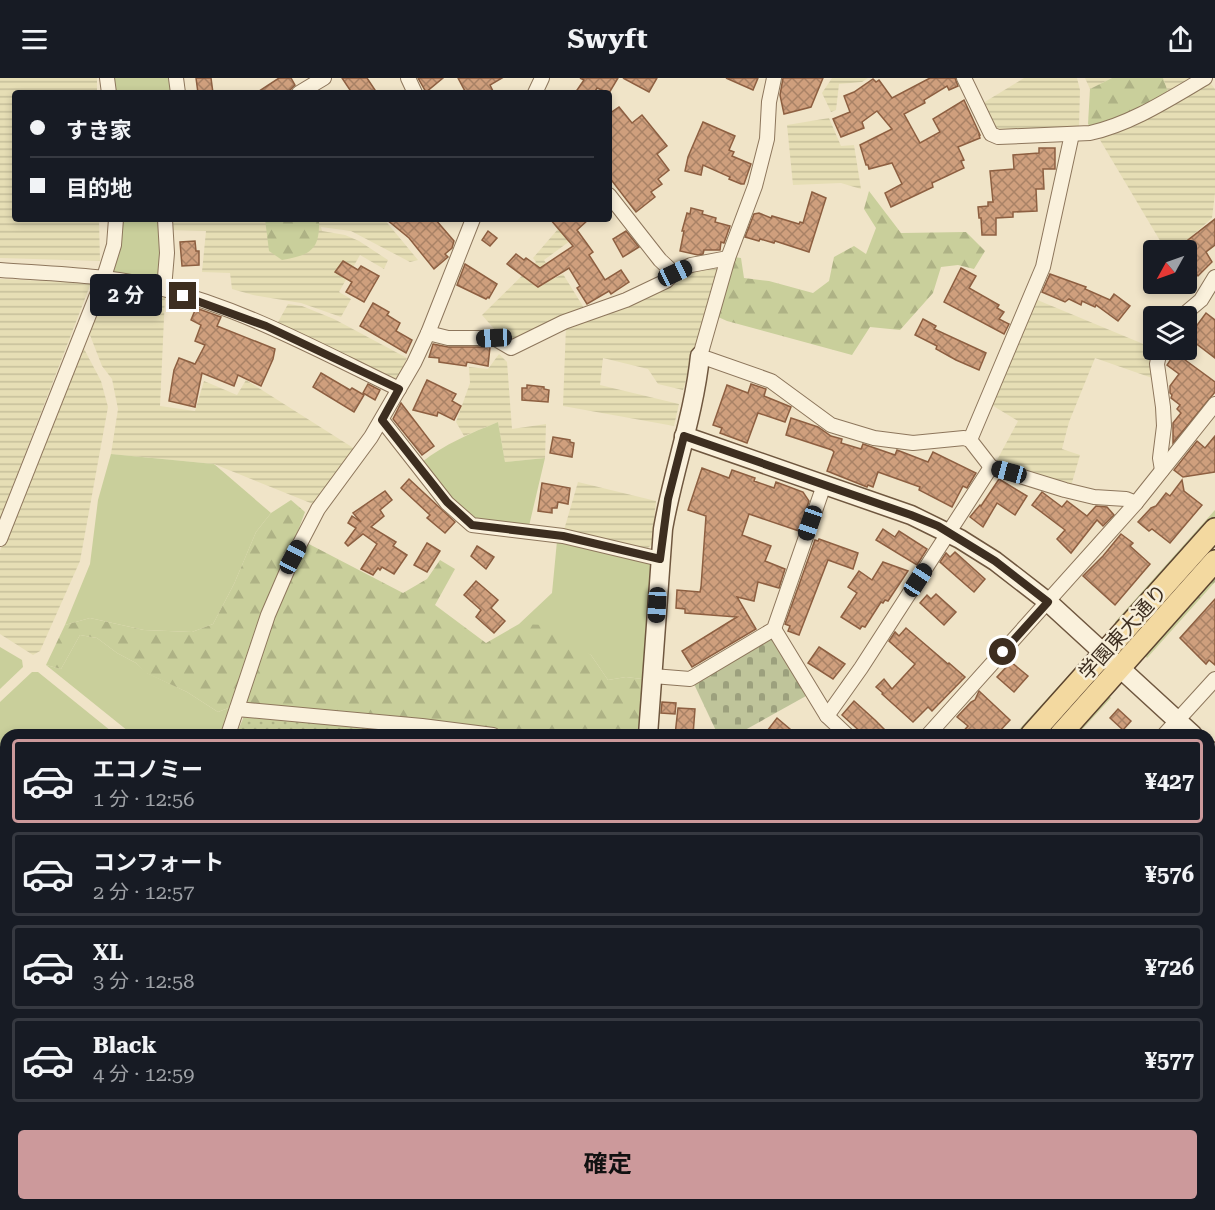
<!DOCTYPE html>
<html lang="ja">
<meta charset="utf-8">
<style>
:root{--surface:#171b24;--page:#20242c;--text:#f1f3f6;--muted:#9ea1a6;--line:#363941;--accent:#cc999b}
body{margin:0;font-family:"Roboto Serif","Noto Sans JP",serif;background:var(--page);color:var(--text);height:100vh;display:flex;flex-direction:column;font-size:22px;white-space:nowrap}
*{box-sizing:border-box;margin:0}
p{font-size:20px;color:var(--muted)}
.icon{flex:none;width:33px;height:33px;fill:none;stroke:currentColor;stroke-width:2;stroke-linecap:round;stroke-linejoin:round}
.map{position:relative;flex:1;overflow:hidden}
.sheet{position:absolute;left:0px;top:651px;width:1215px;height:482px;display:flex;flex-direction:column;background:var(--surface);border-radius:18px 18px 0 0;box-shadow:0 3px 9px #0003}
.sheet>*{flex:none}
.guide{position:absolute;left:12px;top:12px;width:600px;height:132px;border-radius:6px;box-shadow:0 3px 9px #0003;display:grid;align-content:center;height:132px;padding:0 18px;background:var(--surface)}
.needle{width:39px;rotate:230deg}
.buttons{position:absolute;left:1143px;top:162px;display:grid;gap:12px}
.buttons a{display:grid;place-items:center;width:54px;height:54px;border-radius:6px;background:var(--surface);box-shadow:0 3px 9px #0003;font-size:30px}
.end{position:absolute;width:27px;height:27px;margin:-14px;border:8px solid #3d2e20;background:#fff;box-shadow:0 0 0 3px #fff}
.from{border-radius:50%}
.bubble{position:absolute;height:42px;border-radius:6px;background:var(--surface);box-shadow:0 3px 9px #0003;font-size:20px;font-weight:700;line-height:42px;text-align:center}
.car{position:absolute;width:18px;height:36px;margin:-18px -9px;border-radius:8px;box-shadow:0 0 4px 2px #0007;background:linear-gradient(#222 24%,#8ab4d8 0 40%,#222 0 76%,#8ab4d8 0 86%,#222 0)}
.guide b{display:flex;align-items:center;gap:21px;height:57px;font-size:22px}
.guide b+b{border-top:2px solid var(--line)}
.guide i{width:15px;height:15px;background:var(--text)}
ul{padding:10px 0 0;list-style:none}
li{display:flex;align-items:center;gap:18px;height:84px;margin:0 12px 9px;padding:0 6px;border:3px solid var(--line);border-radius:6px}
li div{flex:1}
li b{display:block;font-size:22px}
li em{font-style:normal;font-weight:700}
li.on{border-color:var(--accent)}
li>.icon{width:54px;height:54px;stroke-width:1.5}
.primary-button{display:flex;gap:12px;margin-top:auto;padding:12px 18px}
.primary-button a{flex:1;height:69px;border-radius:6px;background:var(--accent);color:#111;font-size:24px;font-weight:700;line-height:69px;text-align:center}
header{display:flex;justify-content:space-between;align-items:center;height:78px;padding:0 18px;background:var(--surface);font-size:27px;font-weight:700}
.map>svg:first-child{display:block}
.farmland{fill:url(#farmland-rules)}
.grass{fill:#c9cf9b}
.forest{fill:url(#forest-firs)}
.cemetery{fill:url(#cemetery-stones)}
.garden{fill:url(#garden-dots)}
.building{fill:url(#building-cross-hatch);stroke:#8d5f41;stroke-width:1.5}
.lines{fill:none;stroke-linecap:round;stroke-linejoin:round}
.street-casing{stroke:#8d765c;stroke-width:16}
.secondary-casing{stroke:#6f573f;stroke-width:21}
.primary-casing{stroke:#5b4430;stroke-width:24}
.street{stroke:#faf1dc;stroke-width:14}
.secondary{stroke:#faf1dc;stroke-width:18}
.primary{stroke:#f3d9a0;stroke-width:21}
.route{stroke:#3d2e20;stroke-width:8}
.labels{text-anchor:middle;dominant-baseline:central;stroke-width:5;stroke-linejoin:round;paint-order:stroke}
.street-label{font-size:20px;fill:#3d2e20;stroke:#f7eed8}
</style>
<header><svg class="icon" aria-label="menu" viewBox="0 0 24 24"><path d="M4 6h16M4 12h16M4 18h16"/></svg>Swyft<svg class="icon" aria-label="share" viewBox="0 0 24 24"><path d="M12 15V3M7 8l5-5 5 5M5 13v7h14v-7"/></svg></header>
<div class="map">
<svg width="1215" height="1132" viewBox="0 0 1215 1132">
<defs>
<pattern id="farmland-rules" width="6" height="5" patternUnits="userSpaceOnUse" patternTransform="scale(1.5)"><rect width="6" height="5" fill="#e6deb5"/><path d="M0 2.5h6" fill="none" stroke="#c6bf9b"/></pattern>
<pattern id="forest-firs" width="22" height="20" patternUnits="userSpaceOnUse" patternTransform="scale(1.5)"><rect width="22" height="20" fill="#c9cf9b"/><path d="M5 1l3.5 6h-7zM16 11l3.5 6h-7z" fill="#aeb285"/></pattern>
<pattern id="cemetery-stones" width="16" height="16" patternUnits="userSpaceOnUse" patternTransform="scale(1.5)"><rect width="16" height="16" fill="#bfc49a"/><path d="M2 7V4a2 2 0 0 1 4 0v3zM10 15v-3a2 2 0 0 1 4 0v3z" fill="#9ca07d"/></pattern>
<pattern id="garden-dots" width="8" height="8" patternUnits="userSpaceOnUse" patternTransform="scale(1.5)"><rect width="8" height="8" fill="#c9cf9b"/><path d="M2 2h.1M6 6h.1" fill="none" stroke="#aeb285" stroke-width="1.8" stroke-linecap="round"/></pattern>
<pattern id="building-cross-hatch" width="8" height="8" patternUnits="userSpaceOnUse" patternTransform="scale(1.5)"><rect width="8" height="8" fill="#cf9f7d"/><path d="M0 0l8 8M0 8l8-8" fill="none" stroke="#a98266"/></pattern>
</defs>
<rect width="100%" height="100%" fill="#f0e4c8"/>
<g class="farmland">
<polygon points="0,0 97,0 97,15 15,15 15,141 99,141 100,183 0,180"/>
<polygon points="832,0 868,0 862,4 839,6 836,32 831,34 822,15"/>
<polygon points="1024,0 1077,0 1080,12 1079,49 999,54 983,25"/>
<polygon points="1085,0 1112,0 1090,11"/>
<polygon points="1163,0 1192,0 1168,14"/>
<polygon points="1208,2 1215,11 1215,115 1212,140 1176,172 1168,172 1165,171 1134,119 1100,62 1101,59"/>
<polygon points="829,40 841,68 854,67 861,111 841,105 793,107 787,47"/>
<polygon points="169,141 384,141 418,182 410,184 351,153 321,149 322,153 345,157 359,163 388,182 384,191 360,177 339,214 351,221 341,239 301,225 253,217 232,211 230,195 202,194 206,153 170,152"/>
<polygon points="558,151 570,163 544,182 555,200 563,196 584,230 519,261 509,261 504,258 505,255 500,251 496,253 482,237 536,184 533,180"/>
<polygon points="720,188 683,312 658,306 648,291 603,280 600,307 679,326 674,348 563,328 566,248 672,206 694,193"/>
<polygon points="0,201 91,205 0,441"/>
<polygon points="108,206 165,218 160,328 195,333 204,303 237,317 246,302 355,371 313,426 214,386 111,376 118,331 112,301 102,288 88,252"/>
<polygon points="1035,221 1153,270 1155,301 1095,280 1069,344 1062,371 1080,377 1071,408 996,384 1018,343 990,326"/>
<polygon points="288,226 302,228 334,241 407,280 398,300 392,301 277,246"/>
<polygon points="82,267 101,303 108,329 80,483 40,573 33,577 0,556 0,473"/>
<polygon points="499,276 507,284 512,351 546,346 545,380 505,384 498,344 464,358 456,344 470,305 469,289 488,291"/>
<polygon points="578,404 656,423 652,466 646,472 564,452"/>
<polygon points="0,717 6,719 6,773 0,769"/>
</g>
<g class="grass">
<polygon points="113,0 171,0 173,15 115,15"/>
<polygon points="120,141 159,141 161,198 154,205 114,197 112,194"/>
<path d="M498,344L505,384L545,380L529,448L473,444L447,421L422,384C445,366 471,355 498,344Z"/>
<polygon points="111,376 214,386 271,435 256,454 234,506 213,546 192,554 144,552 90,540 65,547 90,486 98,422"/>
<polygon points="1215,432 1215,442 1120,549 1115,544"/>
<polygon points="557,463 647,483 652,487 642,601 626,599 608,602 591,577 519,546 552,515"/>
<polygon points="80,557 97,560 117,575 136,585 147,595 187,614 218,634 231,629 220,657 133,657 46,587 61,591"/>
<polygon points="0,569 22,582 23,589 0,611"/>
<polygon points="1077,588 1081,592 1022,657 1014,657"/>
<polygon points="32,594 38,594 116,657 6,657 6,715 0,712 0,624"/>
<polygon points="1107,615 1111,620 1077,657 1069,657"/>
</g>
<g class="forest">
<polygon points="1112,0 1163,0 1168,14 1105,47 1091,50 1088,46 1090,11"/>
<polygon points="869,113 901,155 966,154 985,173 974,191 958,187 941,189 933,215 900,252 870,249 852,277 727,243 716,238 734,179 741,180 744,200 769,203 813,215 829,203 834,179 854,168 866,176 876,150 864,131"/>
<path d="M265,141H319C320,172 311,177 282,182L269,173Z"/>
<polygon points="291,422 305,434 296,458 264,530 231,629 218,634 187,614 146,595 136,585 117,575 97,560 80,557 61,591 46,587 65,547 90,540 144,552 192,554 213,546 234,506 256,454 271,435"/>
<polygon points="307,465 403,515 427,501 440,482 455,491 435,527 486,565 519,546 546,547 591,577 608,602 626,599 642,601 639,657 515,657 489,649 250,626 245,623 272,540"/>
<polygon points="1215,495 1215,504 1147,580 1143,575"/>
<polygon points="666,1127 966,1126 972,1132 661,1132"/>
</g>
<polygon class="cemetery" points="766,561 773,562 806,618 736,657 718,657 694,606"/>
<g class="garden">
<polygon points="245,636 450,657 236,657"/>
<polygon points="0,818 6,819 6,1126 576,1127 571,1132 0,1132"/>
</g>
<g class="building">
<polygon points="196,0 211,0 213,15 198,15"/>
<polygon points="279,0 291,0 295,7 287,15 256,15"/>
<polygon points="342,0 367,0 377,15 352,15"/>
<polygon points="418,0 443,0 426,14"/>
<polygon points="458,0 502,0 490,7 494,15 466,15"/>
<polygon points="580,0 618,0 609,15 597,10 594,15 575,15 584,2"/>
<polygon points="623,0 657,0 649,14"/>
<polygon points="726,0 758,0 753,12"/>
<polygon points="783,0 823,0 811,29 784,36 780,17"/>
<polygon points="930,0 955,0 958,8 949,12 947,8 924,22 925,25 904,36 920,65 940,54 933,41 964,22 980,57 979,57 980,60 958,69 964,82 961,83 964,90 932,105 933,109 891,129 885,115 902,106 892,85 869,91 868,87 866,87 860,67 892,51 877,33 862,44 864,50 841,59 833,41 850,34 844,18 854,14 873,1 876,4 879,2 892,20"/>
<polygon points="619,29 632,45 642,37 667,68 657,76 669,92 658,101 662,106 651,114 655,119 636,134 609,99 609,36"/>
<polygon points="703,44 735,58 729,72 734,74 732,78 751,86 744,106 741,106 729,101 730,99 703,87 701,97 685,93 688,79"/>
<polygon points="1039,70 1055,70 1055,91 1043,91 1044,111 1036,111 1037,133 1013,134 1013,139 996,140 996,157 982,157 981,140 979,140 978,129 988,128 988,124 993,124 990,93 1014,91 1013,77 1039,75"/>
<polygon points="812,114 826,120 809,174 775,163 774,165 760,161 759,163 745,159 754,136 759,135 771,140 772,138 799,146 800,144 803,145"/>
<polygon points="691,130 703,133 702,136 716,140 715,144 730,148 724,165 721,164 720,172 704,172 703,176 698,177 680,173 684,153 682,153 687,135 690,136"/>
<polygon points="386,141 435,141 454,163 452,170 445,176 448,179 434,191 409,160"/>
<polygon points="550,141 589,141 577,152 593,174 589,177 605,202 621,192 629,204 611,216 609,213 587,226 577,210 580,208 569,190 538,209 507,186 516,176 524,182 526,180 540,190 573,168"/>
<polygon points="1215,141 1215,167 1206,174 1212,184 1198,198 1186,183 1186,173 1192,168 1188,162"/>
<polygon points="488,153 497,160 490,168 482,162"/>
<polygon points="626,153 639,169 623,179 613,161"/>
<polygon points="195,163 196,173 199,173 199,187 182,188 180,164"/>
<polygon points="343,183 358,192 361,188 379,198 364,224 346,214 352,204 335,194"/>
<polygon points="465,186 497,206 489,220 488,219 486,221 457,207"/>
<polygon points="961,190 976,198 969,210 999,227 997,230 1004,234 999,241 1009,246 1004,256 944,224"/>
<polygon points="1050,196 1086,209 1085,211 1110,222 1114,216 1130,228 1118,243 1096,227 1095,229 1082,223 1081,227 1069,221 1065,224 1042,214"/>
<polygon points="373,225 389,234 387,237 400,245 396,253 412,262 406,275 360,248"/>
<polygon points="196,230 221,239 217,248 275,271 273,281 261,308 238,297 234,308 202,295 195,329 169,323 174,292 179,280 195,286 205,267 195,263 201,247 191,242"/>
<polygon points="1206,235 1215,242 1215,280 1186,258 1186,246 1195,250"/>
<polygon points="923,241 936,248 934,251 986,275 979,292 956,282 936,271 937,268 915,257"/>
<polygon points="433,266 448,269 490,269 488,288 467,284 466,288 439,284 439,280 429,279"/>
<polygon points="1177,276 1215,304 1215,314 1173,365 1173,345 1181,335 1177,331 1180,327 1171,320 1172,317 1170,315 1170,308 1179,296 1167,287 1173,278 1175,279"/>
<polygon points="321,295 350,312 352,310 364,317 354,334 313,309"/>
<polygon points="427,302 456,316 452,323 461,328 454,342 438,334 437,338 413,332"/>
<polygon points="368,306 380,312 375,322 363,315"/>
<polygon points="751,306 766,311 764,318 791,329 785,344 758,335 747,365 720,355 722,350 713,347 727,307 748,315"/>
<polygon points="527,307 544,309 544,311 549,312 548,324 522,322 522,310 527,310"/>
<polygon points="401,325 434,368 422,377 393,341"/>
<polygon points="791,340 818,349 831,358 842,361 841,365 861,371 863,366 895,377 897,372 928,384 933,374 976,395 967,410 963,408 952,429 919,412 920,409 878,394 873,409 868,407 867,409 827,393 834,374 832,372 786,357"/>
<polygon points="1215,358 1215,394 1183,399 1174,392 1197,363 1205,370"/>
<polygon points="553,359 570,362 570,364 574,365 572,379 550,375"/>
<polygon points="702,390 729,400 732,392 755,400 754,403 774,410 776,404 803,414 809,423 799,453 749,436 742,457 771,468 765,483 785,491 779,510 758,504 754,523 737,519 756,551 692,589 682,573 737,539 685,535 685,531 676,530 677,512 700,514 701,509 706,438 688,432"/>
<polygon points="409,401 455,444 445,455 427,440 430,437 401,410"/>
<polygon points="999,401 1027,418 1015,437 997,425 983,449 970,439 980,427 981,428"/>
<polygon points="1182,402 1184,413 1202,427 1170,465 1152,451 1149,453 1138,444 1151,430 1156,428 1166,415 1170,418"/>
<polygon points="542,405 570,410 568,426 558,424 557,430 552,430 552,435 538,433"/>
<polygon points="385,413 392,422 380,432 384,438 371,449 396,464 393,468 407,477 394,496 382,489 380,492 378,490 373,497 361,491 377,466 363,456 348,468 345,465 356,450 348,445 352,438 361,444 353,435"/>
<polygon points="1042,414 1062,429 1067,423 1087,438 1096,428 1107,429 1114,437 1103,448 1097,442 1071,475 1057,461 1065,452 1032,427"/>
<polygon points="883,451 895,459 899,453 927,471 917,487 876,462"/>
<polygon points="1121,456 1133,465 1130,468 1150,486 1115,527 1083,498 1103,478"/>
<polygon points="819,461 858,475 853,491 828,482 799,557 788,553 790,548 785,546 815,462 818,463"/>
<polygon points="427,465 440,473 427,494 414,487"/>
<polygon points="477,468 494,479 486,491 471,478"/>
<polygon points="955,474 985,501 974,514 940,484 946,475 950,479"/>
<polygon points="883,484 908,493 888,523 885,522 883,525 881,524 865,549 862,548 860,551 841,539 857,515 848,509 859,493 872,502"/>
<polygon points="476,503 498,522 491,530 505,543 494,555 476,539 481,532 464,517"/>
<polygon points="936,516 956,534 944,547 920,525 927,517 931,521"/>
<polygon points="1215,521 1215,587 1209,582 1206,586 1180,560"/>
<polygon points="906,550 948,586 949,585 965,599 932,633 928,629 913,644 882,616 883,615 876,609 884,601 892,611 915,586 889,563 895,554 899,558"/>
<polygon points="819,569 845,586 833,601 808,585"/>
<polygon points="1011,584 1028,598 1014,614 997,599"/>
<polygon points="979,613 1010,642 996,657 960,657 968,648 957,639 971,624 975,622"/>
<polygon points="854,623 875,642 890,657 864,657 842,637"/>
<polygon points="662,624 676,625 675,636 661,635"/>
<polygon points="678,630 695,631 693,657 675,657"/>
<polygon points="1118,631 1131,643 1123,652 1110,640"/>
<polygon points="777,640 797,657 764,657"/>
</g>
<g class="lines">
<g class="street-casing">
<g id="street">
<polyline points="107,0 109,15"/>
<polyline points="176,0 178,15"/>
<polyline points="408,0 415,15"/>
<polyline points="774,0 769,24 767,61 755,108 728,180 700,278 771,303 831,347 874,360 913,365 964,360 970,362 991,389 1065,412 1094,419 1126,421 1136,425"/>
<path d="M964,0L991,56L998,59L1090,55C1131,46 1169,21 1205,0"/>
<polyline points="299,15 324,0"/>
<polyline points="535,15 542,0"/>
<polyline points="609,117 660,182 674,195"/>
<path d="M0,192C55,196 110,197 163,211C244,231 324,275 399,311"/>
<polyline points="164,211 167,175 165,141"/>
<polyline points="1182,238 1201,222 1215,199"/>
<polyline points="428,255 448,260 494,260 511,270 564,244 626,222 666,203 674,195 691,187 728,180"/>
<polyline points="1160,272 1157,286 1163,329 1164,348 1160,380 1162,392"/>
<polyline points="382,342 447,425 472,447 563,458 660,481"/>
<polyline points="970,362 1043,189 1072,56"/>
<polyline points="0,461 104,199 114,167 116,141"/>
<polyline points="774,551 827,638 847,657"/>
<polyline points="653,598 690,601 774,551 824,407"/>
<polyline points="237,631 422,648 493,657"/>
<polyline points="827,638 861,590 991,389"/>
<polyline points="228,657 268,537 293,479 318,431 371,359 414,285 428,255 473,141"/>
<polyline points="928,657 1136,425 1215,326"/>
<polyline points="1164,657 1215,601"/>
<polyline points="0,812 6,814"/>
<polyline points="1209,900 1215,906"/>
<polyline points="1209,1120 1215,1126"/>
</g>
</g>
<g class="secondary-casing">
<g id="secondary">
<polyline points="684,358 911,437 960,461 995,483 1048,524 1193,657"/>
<path d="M648,657L663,451C673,393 694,337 700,278"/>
<polyline points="1209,672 1215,677"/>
<polyline points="993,1126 998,1132"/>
</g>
</g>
<g class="primary-casing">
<g id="primary">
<polyline points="1031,657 1215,451"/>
<polyline points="1060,657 1215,483"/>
<polyline points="602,1132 607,1126"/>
<polyline points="629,1132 633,1126"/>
</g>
</g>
<use href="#street" class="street"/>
<use href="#secondary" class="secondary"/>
<use href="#primary" class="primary"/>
</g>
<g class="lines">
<polyline class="route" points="183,218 266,248 399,311 382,342 447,424 472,447 563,458 660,481 668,421 684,358 911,437 938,448 995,483 1048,524 1003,574"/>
</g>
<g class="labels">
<g class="street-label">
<text transform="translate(1123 554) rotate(-48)">学園東大通り</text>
</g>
</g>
</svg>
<div class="buttons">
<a><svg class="needle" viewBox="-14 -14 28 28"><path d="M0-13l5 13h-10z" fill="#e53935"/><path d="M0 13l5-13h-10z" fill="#9ea1a6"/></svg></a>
<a><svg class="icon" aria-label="layers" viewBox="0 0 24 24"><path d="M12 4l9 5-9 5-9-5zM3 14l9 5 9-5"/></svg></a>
</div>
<i class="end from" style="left:1003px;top:574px"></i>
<i class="end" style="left:183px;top:218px"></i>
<div class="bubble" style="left:90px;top:196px;width:72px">2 分</div>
<i class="car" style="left:675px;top:195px;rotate:65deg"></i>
<i class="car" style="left:494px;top:260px;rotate:267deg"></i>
<i class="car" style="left:1009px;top:394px;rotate:285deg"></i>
<i class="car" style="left:810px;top:445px;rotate:199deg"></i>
<i class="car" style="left:293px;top:479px;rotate:28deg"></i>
<i class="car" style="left:918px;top:502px;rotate:33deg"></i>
<i class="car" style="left:657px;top:527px;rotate:183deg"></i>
<div class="guide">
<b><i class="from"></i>すき家</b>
<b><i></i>目的地</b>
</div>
<section class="sheet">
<ul>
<li class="on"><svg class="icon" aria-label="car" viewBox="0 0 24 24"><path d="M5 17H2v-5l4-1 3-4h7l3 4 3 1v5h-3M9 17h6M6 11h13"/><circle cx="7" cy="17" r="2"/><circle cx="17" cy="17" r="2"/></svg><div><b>エコノミー</b><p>1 分 · 12:56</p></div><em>¥427</em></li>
<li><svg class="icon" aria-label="car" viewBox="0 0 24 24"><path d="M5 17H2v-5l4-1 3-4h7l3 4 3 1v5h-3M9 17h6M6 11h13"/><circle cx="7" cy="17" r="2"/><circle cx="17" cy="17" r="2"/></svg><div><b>コンフォート</b><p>2 分 · 12:57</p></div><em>¥576</em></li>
<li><svg class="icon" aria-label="car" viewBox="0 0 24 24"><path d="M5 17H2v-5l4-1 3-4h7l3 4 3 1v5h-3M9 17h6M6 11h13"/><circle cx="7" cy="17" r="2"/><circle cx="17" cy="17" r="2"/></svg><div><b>XL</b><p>3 分 · 12:58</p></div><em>¥726</em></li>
<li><svg class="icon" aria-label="car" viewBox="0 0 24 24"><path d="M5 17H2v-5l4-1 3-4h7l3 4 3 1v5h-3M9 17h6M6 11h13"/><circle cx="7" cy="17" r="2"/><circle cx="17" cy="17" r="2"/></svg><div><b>Black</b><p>4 分 · 12:59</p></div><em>¥577</em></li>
</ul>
<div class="primary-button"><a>確定</a></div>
</section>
</div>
